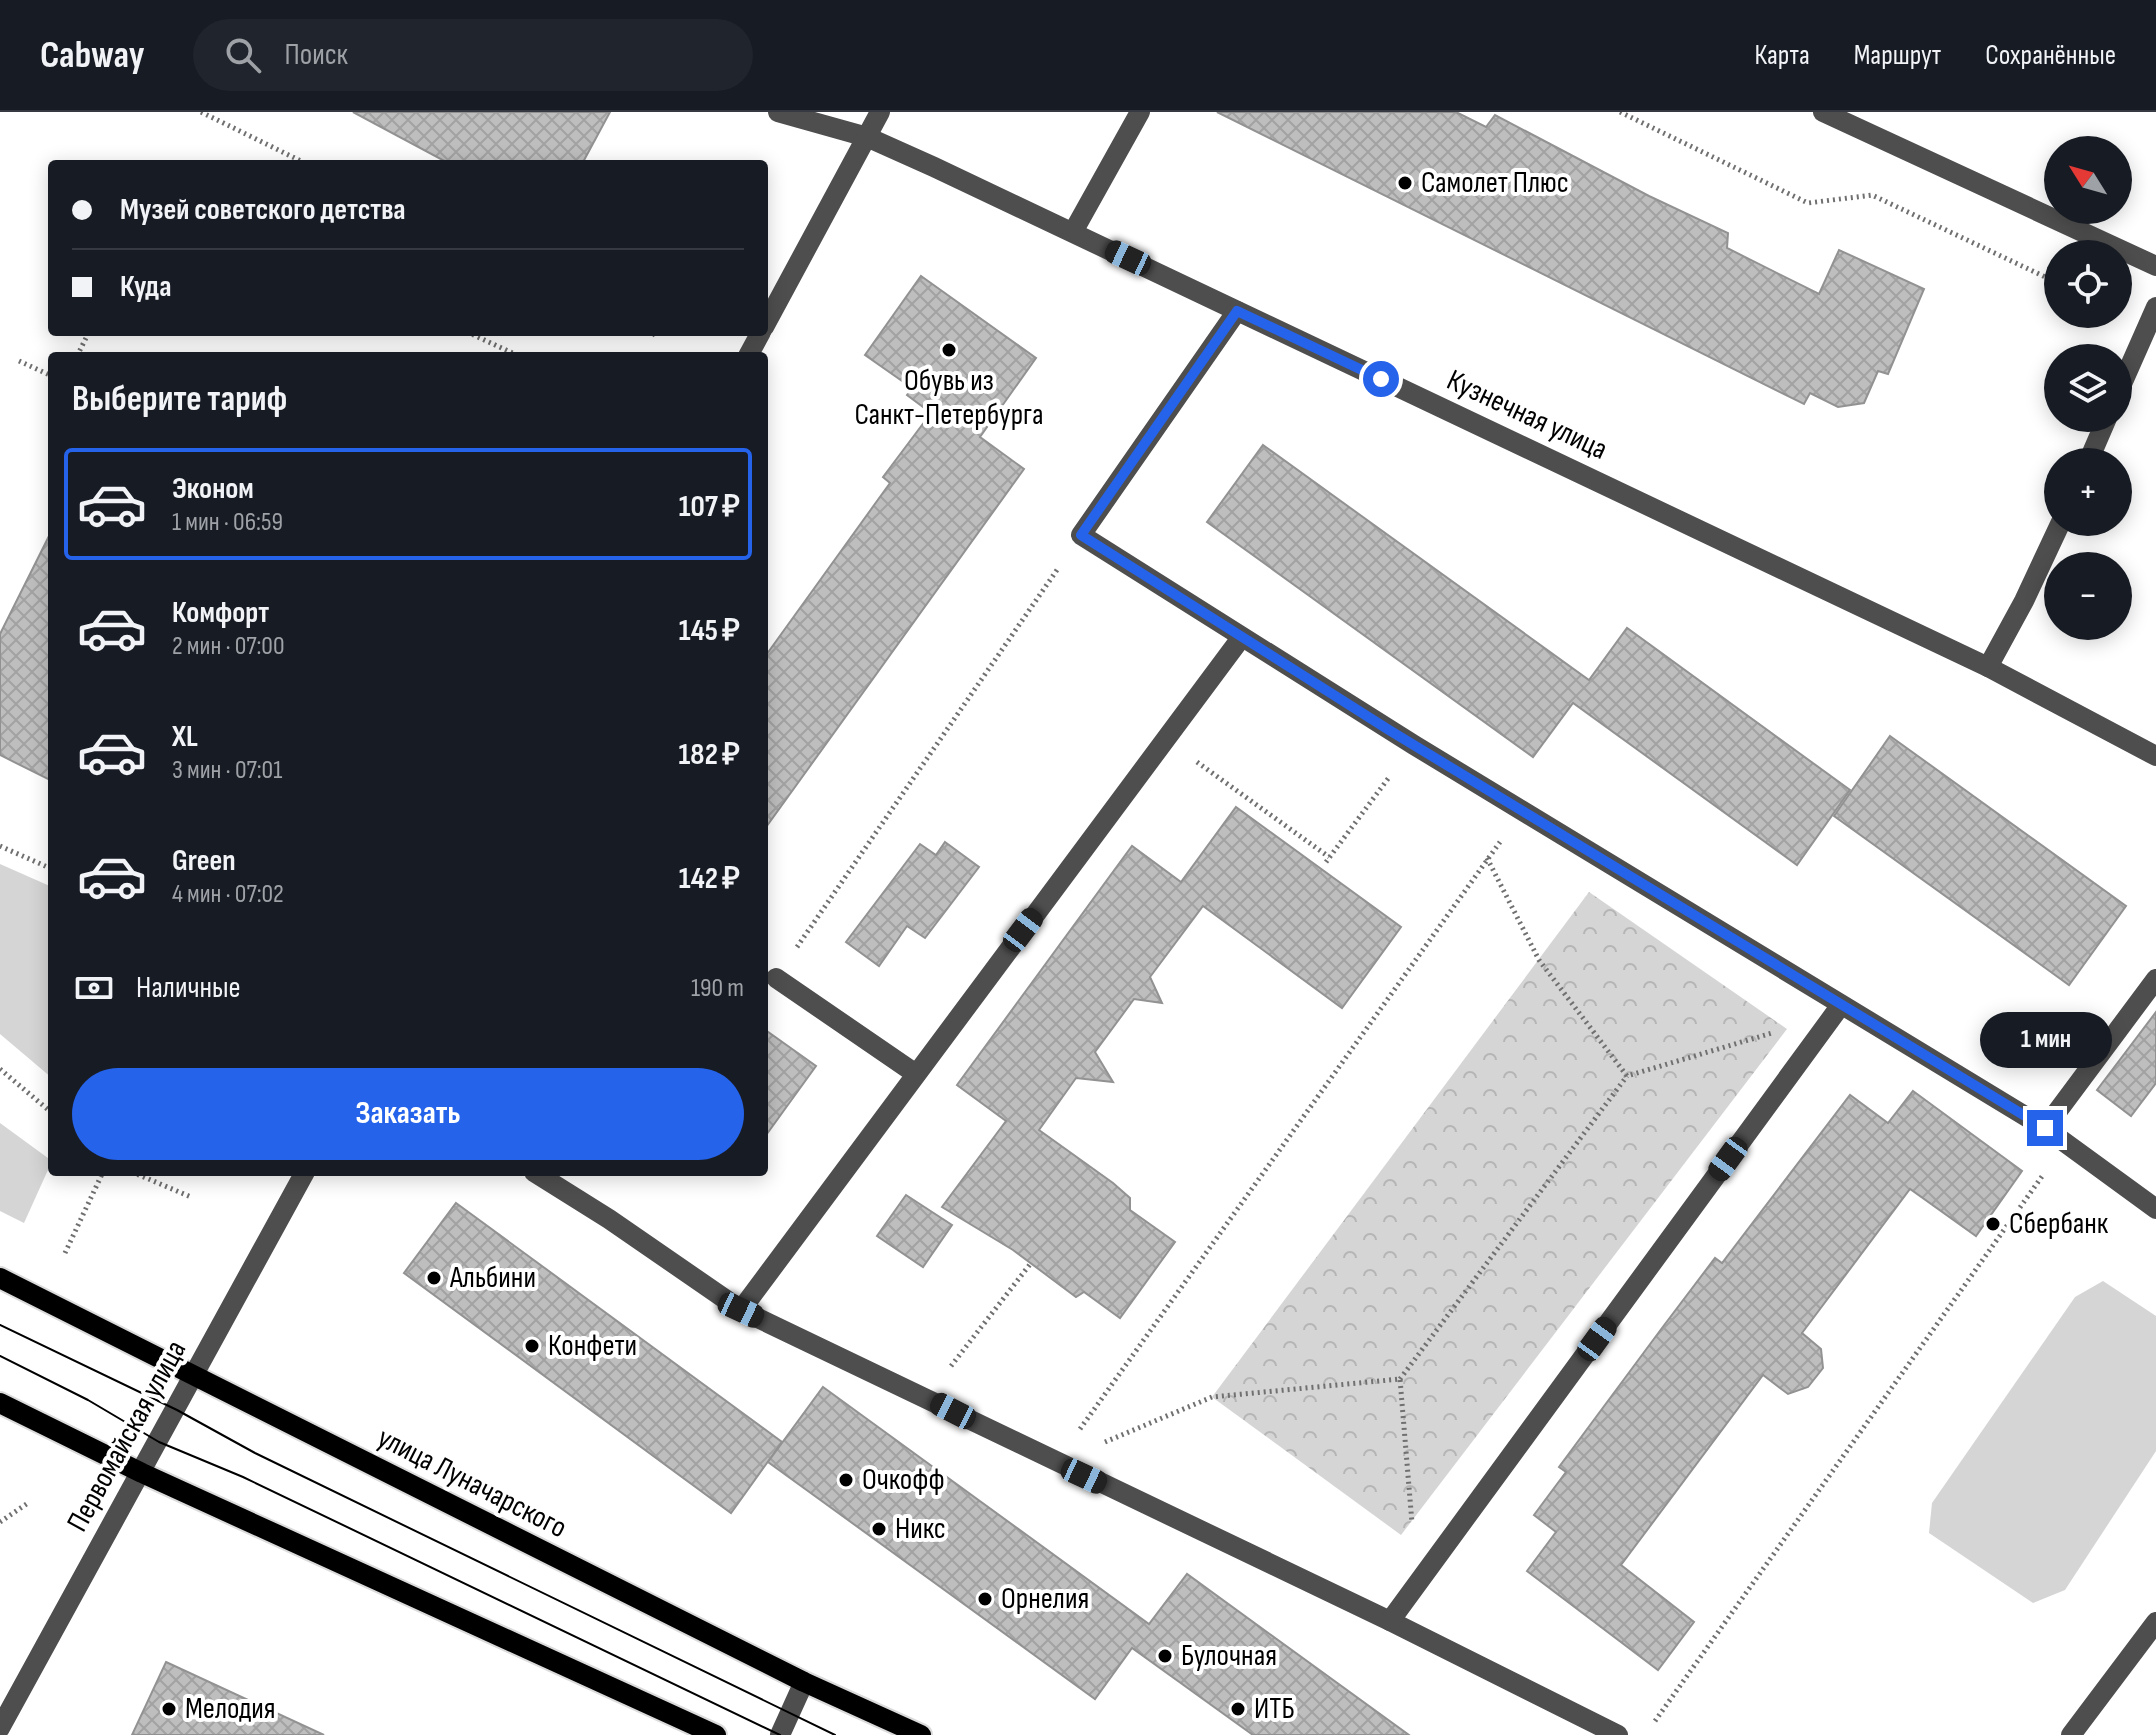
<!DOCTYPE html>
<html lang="ru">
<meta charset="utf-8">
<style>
:root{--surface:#171b24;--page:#20242c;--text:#f1f3f6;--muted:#9ea1a6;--line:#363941;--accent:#2563eb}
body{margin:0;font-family:"Sofia Sans Condensed",sans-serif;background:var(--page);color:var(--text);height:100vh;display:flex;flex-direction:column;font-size:30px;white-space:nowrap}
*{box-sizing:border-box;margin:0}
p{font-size:26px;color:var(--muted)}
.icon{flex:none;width:44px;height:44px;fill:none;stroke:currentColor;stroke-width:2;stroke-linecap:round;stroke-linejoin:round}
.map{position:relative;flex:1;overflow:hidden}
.side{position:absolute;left:48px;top:240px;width:720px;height:824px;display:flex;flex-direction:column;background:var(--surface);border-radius:8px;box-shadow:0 4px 20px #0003}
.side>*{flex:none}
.banner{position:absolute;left:48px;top:48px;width:720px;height:176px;border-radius:8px;box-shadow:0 4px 20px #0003;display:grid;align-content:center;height:176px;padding:0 24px;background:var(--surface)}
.needle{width:52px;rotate:307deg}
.fabs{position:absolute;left:2044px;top:24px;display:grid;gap:16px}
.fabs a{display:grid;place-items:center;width:88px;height:88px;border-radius:50%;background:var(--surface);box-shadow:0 4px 20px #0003;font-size:40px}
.end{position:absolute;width:36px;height:36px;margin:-18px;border:10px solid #2563eb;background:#fff;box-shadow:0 0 0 4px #fff}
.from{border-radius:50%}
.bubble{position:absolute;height:56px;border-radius:28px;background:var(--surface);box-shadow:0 4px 20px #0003;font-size:26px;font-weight:700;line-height:56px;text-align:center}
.car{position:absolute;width:24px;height:48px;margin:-24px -12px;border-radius:10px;box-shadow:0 0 6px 2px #0007;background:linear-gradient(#222 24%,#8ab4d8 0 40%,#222 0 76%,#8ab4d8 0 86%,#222 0)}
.banner b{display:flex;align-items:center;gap:28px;height:76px;font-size:30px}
.banner b+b{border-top:2px solid var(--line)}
.banner i{width:20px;height:20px;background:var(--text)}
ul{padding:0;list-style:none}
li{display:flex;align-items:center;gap:24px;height:112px;margin:0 16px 12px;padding:0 8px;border:4px solid transparent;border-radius:8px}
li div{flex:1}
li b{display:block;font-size:30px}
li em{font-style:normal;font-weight:700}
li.active{border-color:var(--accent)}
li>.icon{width:72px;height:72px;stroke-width:1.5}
h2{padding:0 24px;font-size:36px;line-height:96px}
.pay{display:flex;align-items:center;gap:20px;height:88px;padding:0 24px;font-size:30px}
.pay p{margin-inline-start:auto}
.primary-button{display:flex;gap:16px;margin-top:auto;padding:16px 24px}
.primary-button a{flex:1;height:92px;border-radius:48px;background:var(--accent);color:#fff;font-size:32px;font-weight:700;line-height:92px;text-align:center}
header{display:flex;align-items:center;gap:48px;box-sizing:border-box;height:112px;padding:0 40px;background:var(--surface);border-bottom:2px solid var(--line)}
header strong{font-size:38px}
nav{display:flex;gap:44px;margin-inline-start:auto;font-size:28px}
.search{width:560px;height:72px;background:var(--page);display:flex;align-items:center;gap:20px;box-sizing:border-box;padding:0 28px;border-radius:44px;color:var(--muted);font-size:30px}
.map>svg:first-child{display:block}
.green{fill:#d5d5d5}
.park{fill:url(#park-crowns)}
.building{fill:url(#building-cross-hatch);stroke:#929292;stroke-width:2}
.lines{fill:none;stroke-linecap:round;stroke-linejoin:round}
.major-casing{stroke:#dbdbdb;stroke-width:24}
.path{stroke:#707070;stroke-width:5;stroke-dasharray:2 4;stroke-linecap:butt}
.minor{stroke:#4e4e4e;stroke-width:20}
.major{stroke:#000;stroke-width:20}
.tram{stroke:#000;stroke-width:2}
.route{stroke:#2563eb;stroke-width:10}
.poi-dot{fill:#000;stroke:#fff;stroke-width:3}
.labels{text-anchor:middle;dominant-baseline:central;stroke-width:8;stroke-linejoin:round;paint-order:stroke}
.poi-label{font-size:30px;fill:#000;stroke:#fff;text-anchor:start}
.street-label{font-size:30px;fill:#000;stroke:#fff}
</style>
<header>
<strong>Cabway</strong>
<div class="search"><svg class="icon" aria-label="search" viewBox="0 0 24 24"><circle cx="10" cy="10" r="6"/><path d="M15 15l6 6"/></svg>Поиск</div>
<nav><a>Карта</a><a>Маршрут</a><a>Сохранённые</a></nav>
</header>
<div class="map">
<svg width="2156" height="1623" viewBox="0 0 2156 1623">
<defs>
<pattern id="park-crowns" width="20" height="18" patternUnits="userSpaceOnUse" patternTransform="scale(2)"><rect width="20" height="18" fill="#d5d5d5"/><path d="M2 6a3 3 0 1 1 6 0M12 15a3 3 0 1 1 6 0" fill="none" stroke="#b5b5b5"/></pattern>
<pattern id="building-cross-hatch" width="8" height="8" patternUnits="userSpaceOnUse" patternTransform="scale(2)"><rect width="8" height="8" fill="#bebebe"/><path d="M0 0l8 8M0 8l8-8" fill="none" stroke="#a2a2a2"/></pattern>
</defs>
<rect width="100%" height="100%" fill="#fff"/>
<g class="green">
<polygon points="0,752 52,775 52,966 0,922"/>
<polygon points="0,1011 52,1049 24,1111 0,1099"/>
<polygon points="2103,1169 2156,1204 2156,1339 2065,1478 2033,1491 1929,1421 1932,1391 2075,1185"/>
</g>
<polygon class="park" points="1589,780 1787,917 1401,1423 1212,1285"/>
<g class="building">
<polygon points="353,0 610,0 582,52 450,52"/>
<polygon points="1217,0 1456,0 1486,15 1495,3 1649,84 1728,121 1727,136 1819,182 1839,138 1924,177 1888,262 1878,259 1864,291 1838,295 1810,281 1804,292"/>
<polygon points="921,164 1036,246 980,325 1024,357 764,718 764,546 890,371 883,365 931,301 907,283 912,276 865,243"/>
<polygon points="1263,333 1589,568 1627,516 1850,678 1797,753 1573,591 1533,645 1207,410"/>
<polygon points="52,418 52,669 0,643 0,522"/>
<polygon points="1890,624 2126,794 2069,873 1834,704"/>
<polygon points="1236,695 1401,815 1342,896 1203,794 1150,865 1162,891 1134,887 1095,940 1113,970 1076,966 1039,1018 1113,1071 1130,1086 1130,1098 1175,1130 1120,1206 1084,1180 1076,1185 1013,1138 942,1095 1006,1009 957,973 1132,734 1181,770"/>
<polygon points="945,730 979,755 925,826 907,814 879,854 846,830 920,732 936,743"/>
<polygon points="2156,900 2156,971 2131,1004 2097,978"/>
<polygon points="764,917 816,954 764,1026"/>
<polygon points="1913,979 2022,1059 1976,1124 1910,1077 1802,1221 1821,1237 1823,1256 1808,1275 1788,1282 1763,1263 1621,1453 1694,1510 1658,1558 1527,1459 1556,1420 1534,1403 1566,1360 1559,1355 1662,1216 1715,1146 1722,1151 1850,983 1888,1011"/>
<polygon points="906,1083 952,1113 923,1155 877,1124"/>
<polygon points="456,1091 782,1330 731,1401 404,1161"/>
<polygon points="823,1275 1149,1512 1187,1462 1409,1623 1253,1623 1132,1536 1095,1587 768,1350"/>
<polygon points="166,1550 324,1623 132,1623"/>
</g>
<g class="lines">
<g class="major-casing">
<g id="major">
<polyline points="0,1166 804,1570 921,1623"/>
<polyline points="0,1291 142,1361 716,1623"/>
</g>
</g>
<g class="path">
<polyline points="201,0 307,52"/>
<polyline points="1620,0 1808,91 1872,83 2058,171"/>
<polyline points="467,220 519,244"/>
<polyline points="648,220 655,223"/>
<polyline points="77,244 89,220"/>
<polyline points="19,249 52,264"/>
<polyline points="1197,650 1329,745"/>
<polyline points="0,734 52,757"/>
<polyline points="1487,746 1539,848 1627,964 1772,921"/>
<polyline points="1326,750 1390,664"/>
<polyline points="797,835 1059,455"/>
<polyline points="0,957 52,1001"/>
<polyline points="132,1060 191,1085"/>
<polyline points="65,1141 103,1060"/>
<polyline points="951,1254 1031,1151"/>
<polyline points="1400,1267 1627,964"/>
<polyline points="1080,1317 1500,730"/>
<polyline points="1105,1330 1212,1285 1400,1267 1412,1411"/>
<polyline points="0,1410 28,1391"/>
<polyline points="1655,1609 2043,1063"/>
</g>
<g class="minor">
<polyline points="778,0 867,25 934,55 1988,555 2156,644"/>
<polyline points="1823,0 2156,154"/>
<polyline points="1073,120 1140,0"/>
<polyline points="1237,199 1081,423 1414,633 2045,1016 2156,1097"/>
<polyline points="764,215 880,0"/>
<polyline points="748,244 761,220"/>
<polyline points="2118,281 2156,195"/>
<polyline points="2088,350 2107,306"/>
<polyline points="1988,555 2024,489 2061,410"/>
<polyline points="776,866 916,962"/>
<polyline points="2045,1016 2156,867"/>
<polyline points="534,1060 609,1107 741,1198 1390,1509 1618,1623"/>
<polyline points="741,1198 1241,526"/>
<polyline points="1390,1509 1841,893"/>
<polyline points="0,1616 305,1060"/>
<polyline points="780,1623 804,1570"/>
<polyline points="2071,1623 2156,1510"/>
</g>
<use href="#major" class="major"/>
<g class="tram">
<polyline points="0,1213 177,1298 255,1341 835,1623"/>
<polyline points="0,1244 88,1288 159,1330 243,1365 780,1623"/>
</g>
</g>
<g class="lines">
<polyline class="route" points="1381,267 1237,199 1081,423 1389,618 2045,1016"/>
</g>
<g class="poi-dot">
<circle cx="1405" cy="71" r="8"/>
<circle cx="949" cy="238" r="8"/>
<circle cx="1993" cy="1112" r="8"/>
<circle cx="434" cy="1166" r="8"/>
<circle cx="532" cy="1234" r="8"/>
<circle cx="846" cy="1368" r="8"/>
<circle cx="879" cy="1417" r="8"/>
<circle cx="985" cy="1487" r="8"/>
<circle cx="1165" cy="1544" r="8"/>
<circle cx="169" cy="1597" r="8"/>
<circle cx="1238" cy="1597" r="8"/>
</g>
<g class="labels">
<g class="poi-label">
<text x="1421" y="71">Самолет Плюс</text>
<text x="949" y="269" text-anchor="middle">Обувь из<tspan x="949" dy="34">Санкт-Петербурга</tspan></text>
<text x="2009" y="1112">Сбербанк</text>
<text x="450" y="1166">Альбини</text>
<text x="548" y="1234">Конфети</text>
<text x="862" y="1368">Очкофф</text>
<text x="895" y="1417">Никс</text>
<text x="1001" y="1487">Орнелия</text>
<text x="1181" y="1544">Булочная</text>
<text x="185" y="1597">Мелодия</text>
<text x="1254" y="1597">ИТБ</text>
</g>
<g class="street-label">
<text transform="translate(1527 303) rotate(25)">Кузнечная улица</text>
<text transform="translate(127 1324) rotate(-61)">Первомайская улица</text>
<text transform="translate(472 1371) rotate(27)">улица Луначарского</text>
</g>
</g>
</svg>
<div class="fabs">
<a><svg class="needle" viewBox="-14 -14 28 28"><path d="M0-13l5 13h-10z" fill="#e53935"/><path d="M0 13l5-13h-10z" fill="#9ea1a6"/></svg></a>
<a><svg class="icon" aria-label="locate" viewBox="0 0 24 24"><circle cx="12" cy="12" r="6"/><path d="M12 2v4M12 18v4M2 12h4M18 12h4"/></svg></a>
<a><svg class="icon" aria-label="layers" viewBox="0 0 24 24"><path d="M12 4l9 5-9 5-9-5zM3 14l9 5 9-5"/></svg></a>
<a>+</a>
<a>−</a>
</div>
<i class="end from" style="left:1381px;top:267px"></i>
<i class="end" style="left:2045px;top:1016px"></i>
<div class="bubble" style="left:1980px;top:900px;width:132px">1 мин</div>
<i class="car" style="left:1128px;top:146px;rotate:295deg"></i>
<i class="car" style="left:1023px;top:818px;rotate:37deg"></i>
<i class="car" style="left:1728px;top:1047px;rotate:216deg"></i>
<i class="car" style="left:741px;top:1198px;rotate:115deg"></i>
<i class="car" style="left:1597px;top:1227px;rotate:36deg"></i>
<i class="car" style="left:953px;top:1299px;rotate:297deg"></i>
<i class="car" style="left:1084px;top:1364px;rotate:115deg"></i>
<div class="banner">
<b><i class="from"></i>Музей советского детства</b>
<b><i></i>Куда</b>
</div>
<section class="side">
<h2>Выберите тариф</h2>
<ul>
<li class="active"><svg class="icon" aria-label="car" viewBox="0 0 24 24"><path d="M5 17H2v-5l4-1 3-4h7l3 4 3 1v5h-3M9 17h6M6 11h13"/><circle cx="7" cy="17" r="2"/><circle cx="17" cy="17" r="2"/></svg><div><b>Эконом</b><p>1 мин · 06:59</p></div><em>107 ₽</em></li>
<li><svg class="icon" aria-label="car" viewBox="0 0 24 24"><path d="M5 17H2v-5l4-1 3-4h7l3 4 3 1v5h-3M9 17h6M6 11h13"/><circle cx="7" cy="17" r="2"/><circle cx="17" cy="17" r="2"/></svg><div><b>Комфорт</b><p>2 мин · 07:00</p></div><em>145 ₽</em></li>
<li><svg class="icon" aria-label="car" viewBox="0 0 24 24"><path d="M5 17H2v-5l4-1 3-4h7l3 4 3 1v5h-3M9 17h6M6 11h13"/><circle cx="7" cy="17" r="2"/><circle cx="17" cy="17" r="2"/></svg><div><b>XL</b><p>3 мин · 07:01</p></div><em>182 ₽</em></li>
<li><svg class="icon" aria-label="car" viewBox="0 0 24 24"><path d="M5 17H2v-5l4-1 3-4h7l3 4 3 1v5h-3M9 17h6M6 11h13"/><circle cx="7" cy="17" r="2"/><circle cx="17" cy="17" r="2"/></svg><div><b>Green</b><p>4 мин · 07:02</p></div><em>142 ₽</em></li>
</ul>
<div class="pay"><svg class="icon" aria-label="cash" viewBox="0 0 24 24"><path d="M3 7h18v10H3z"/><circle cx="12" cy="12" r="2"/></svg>Наличные<p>190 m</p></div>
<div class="primary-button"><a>Заказать</a></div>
</section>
</div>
